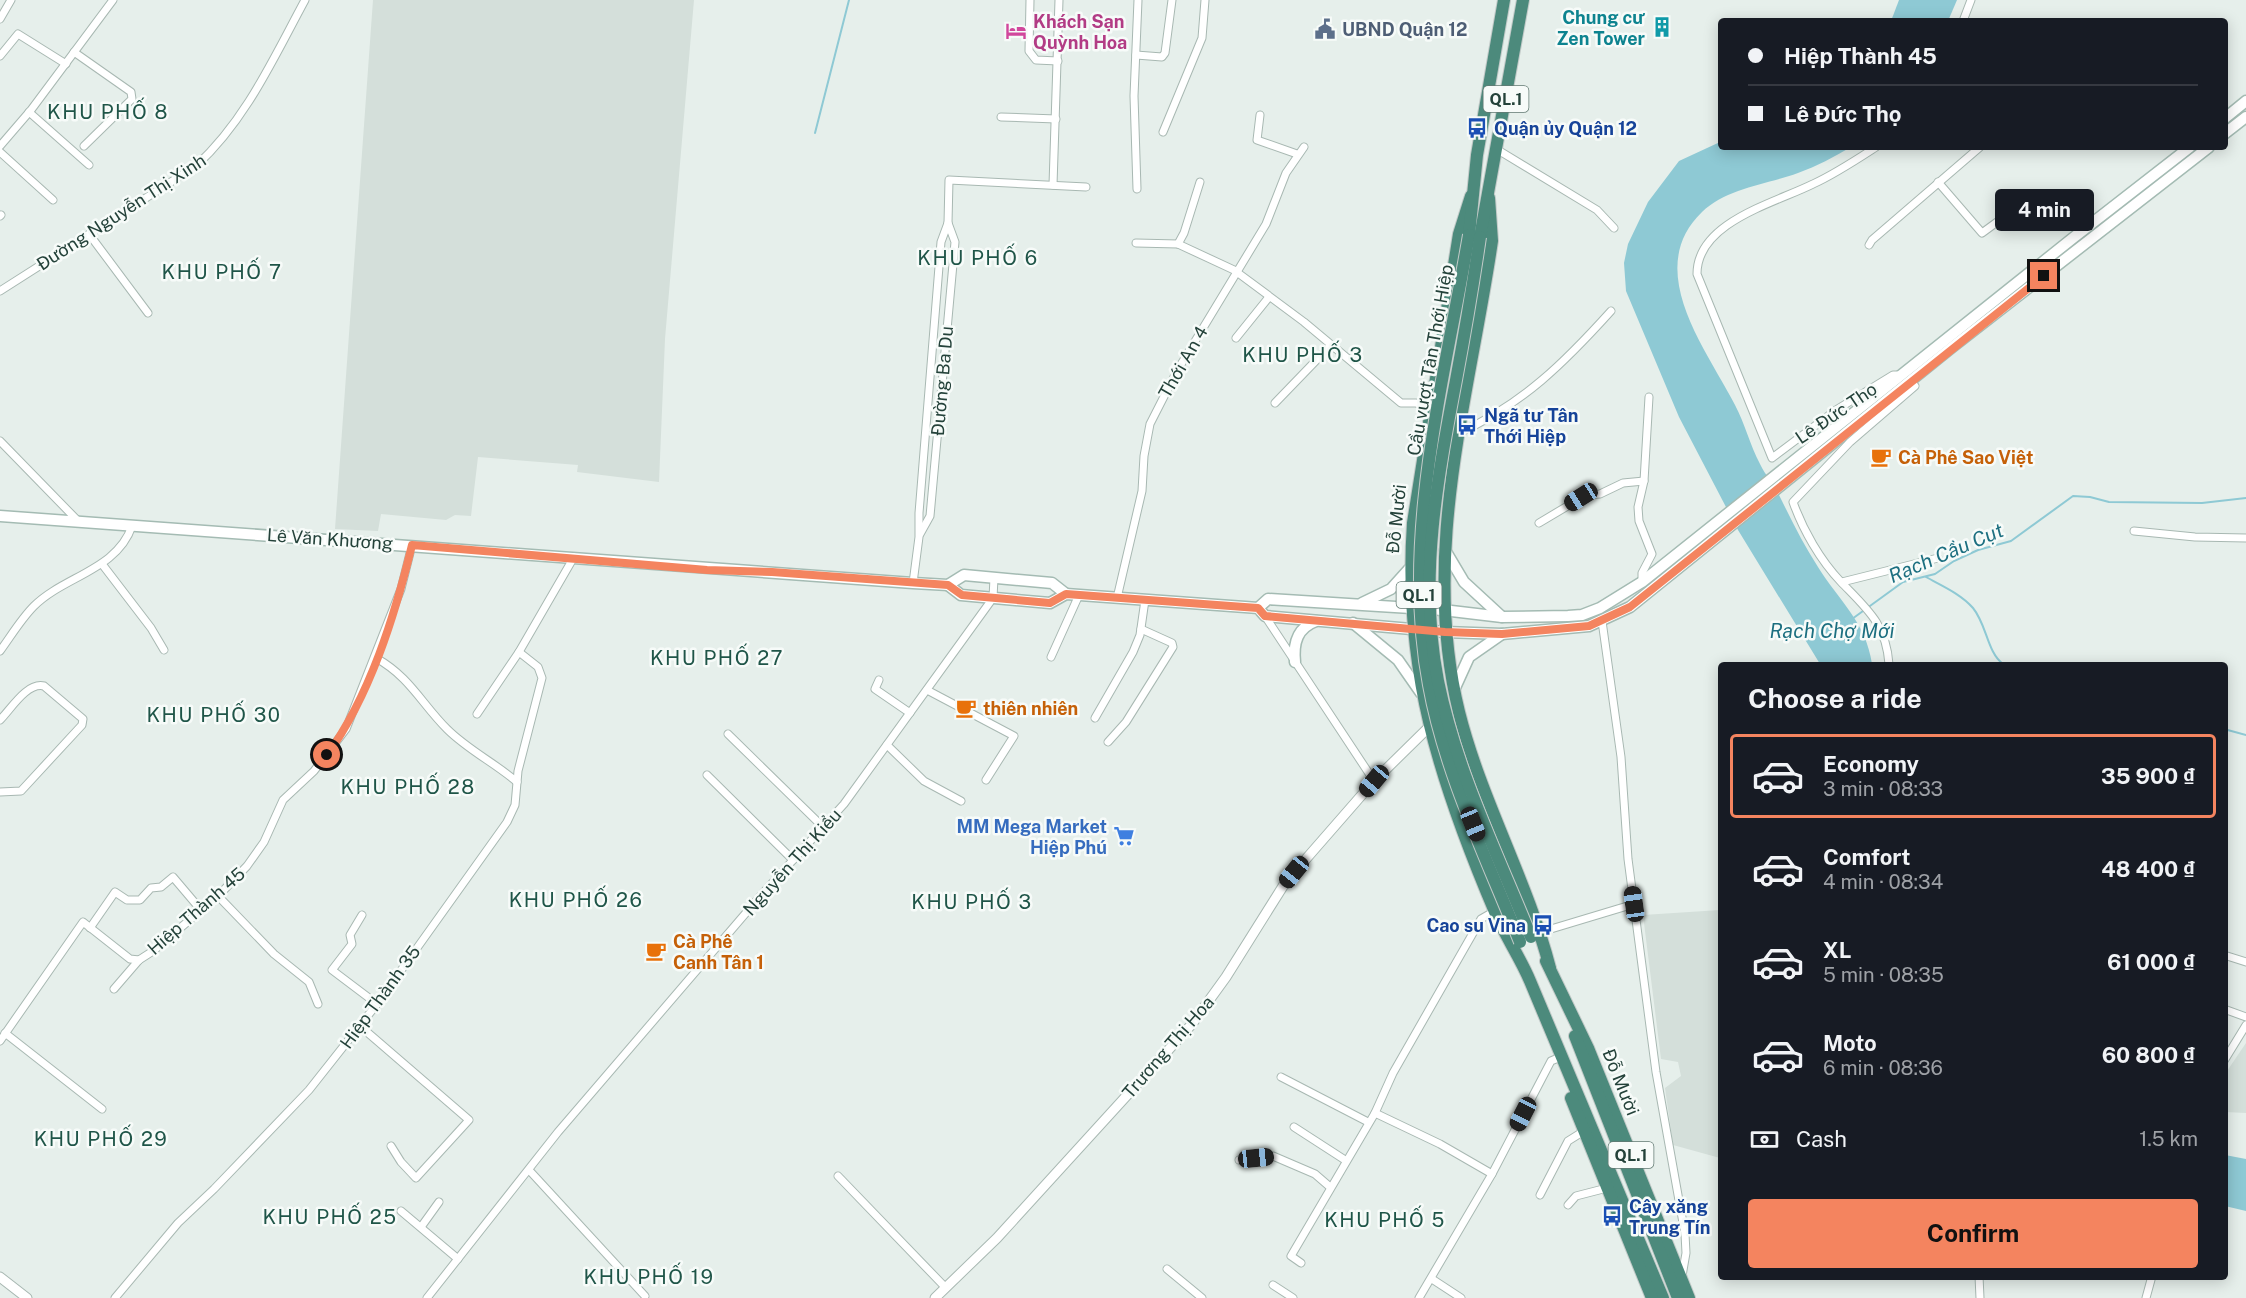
<!DOCTYPE html>
<meta charset="utf-8">
<style>
:root{--surface:#171b24;--page:#242831;--text:#f1f3f6;--muted:#9ea1a6;--line:#363941;--accent:#f4845f}
body{margin:0;font-family:"Public Sans",sans-serif;background:var(--page);color:var(--text);height:100vh;display:flex;flex-direction:column;font-size:22px;white-space:nowrap}
*{box-sizing:border-box;margin:0}
p{font-size:20px;color:var(--muted)}
.icon{flex:none;width:33px;height:33px;fill:none;stroke:currentColor;stroke-width:2;stroke-linecap:round;stroke-linejoin:round}
.map{position:relative;flex:1;overflow:hidden}
.details{position:absolute;left:1718px;top:662px;width:510px;height:618px;display:flex;flex-direction:column;background:var(--surface);border-radius:6px;box-shadow:0 3px 15px #0003}
.details>*{flex:none}
.top-card{position:absolute;left:1718px;top:18px;width:510px;height:132px;border-radius:6px;box-shadow:0 3px 15px #0003;display:grid;align-content:center;height:132px;padding:0 30px;background:var(--surface)}
.end{position:absolute;width:27px;height:27px;margin:-14px;border:8px solid #f4845f;background:#111;box-shadow:0 0 0 3px #111}
.from{border-radius:50%}
.bubble{position:absolute;height:42px;border-radius:6px;background:var(--surface);box-shadow:0 3px 15px #0003;font-size:20px;font-weight:700;line-height:42px;text-align:center}
.car{position:absolute;width:18px;height:36px;margin:-18px -9px;border-radius:8px;box-shadow:0 0 4px 2px #0007;background:linear-gradient(#222 24%,#8ab4d8 0 40%,#222 0 76%,#8ab4d8 0 86%,#222 0)}
.top-card b{display:flex;align-items:center;gap:21px;height:57px;font-size:22px}
.top-card b+b{border-top:2px solid var(--line)}
.top-card i{width:15px;height:15px;background:var(--text)}
ul{padding:0;list-style:none}
li{display:flex;align-items:center;gap:18px;height:84px;margin:0 12px 9px;padding:0 18px;border:3px solid transparent;border-radius:6px}
li div{flex:1}
li b{display:block;font-size:22px}
li em{font-style:normal;font-weight:700}
li.on{border-color:var(--accent)}
li>.icon{width:54px;height:54px;stroke-width:1.5}
h2{padding:0 30px;font-size:27px;line-height:72px}
.pay{display:flex;align-items:center;gap:15px;height:66px;padding:0 30px;font-size:22px}
.pay p{margin-inline-start:auto}
.primary-button{display:flex;gap:12px;margin-top:auto;padding:12px 30px}
.primary-button a{flex:1;height:69px;border-radius:6px;background:var(--accent);color:#111;font-size:24px;font-weight:700;line-height:69px;text-align:center}
.map>svg:first-child{display:block}
.built{fill:#d4dfda}
.water{fill:#8ec9d4}
.lines{fill:none;stroke-linecap:round;stroke-linejoin:round}
.stream{stroke:#8ec9d4;stroke-width:2}
.minor-casing{stroke:#a8b8b2;stroke-width:9}
.tertiary-casing{stroke:#a8b8b2;stroke-width:11}
.secondary-casing{stroke:#a4bbb3;stroke-width:13}
.trunk-casing{stroke:#c2cac8;stroke-width:14}
.minor{stroke:#fff;stroke-width:7}
.tertiary{stroke:#fff;stroke-width:9}
.secondary{stroke:#fff;stroke-width:10}
.trunk{stroke:#4c8a7c;stroke-width:12}
.trunk-bridge-casing{stroke:#c2cac8;stroke-width:14;stroke-linecap:butt}
.trunk-bridge{stroke:#4c8a7c;stroke-width:12}
.route{stroke:#f4845f;stroke-width:8}
.labels{text-anchor:middle;dominant-baseline:central;stroke-width:5;stroke-linejoin:round;paint-order:stroke}
.shield{fill:#f7fbf9;stroke:#637a73;stroke-width:1.5}
.shield-label{font-size:16px;font-weight:bold;fill:#24423a}
.culture-label{font-size:18px;font-weight:bold;fill:#0d838f;stroke:#f7fbf9;text-anchor:end}
.hotel-label{font-size:18px;font-weight:bold;fill:#b23c85;stroke:#f7fbf9;text-anchor:start}
.service-label{font-size:18px;font-weight:bold;fill:#4e5e75;stroke:#f7fbf9;text-anchor:start}
.transit-label{font-size:18px;font-weight:bold;fill:#164399;stroke:#f7fbf9;text-anchor:start}
.street-label{font-size:18px;fill:#24423a;stroke:#f7fbf9}
.food-label{font-size:18px;font-weight:bold;fill:#c56008;stroke:#f7fbf9;text-anchor:start}
.shop-label{font-size:18px;font-weight:bold;fill:#366cbe;stroke:#f7fbf9;text-anchor:end}
.neighbourhood-label{font-size:20px;letter-spacing:1.5px;fill:#1f5548;stroke:#f7fbf9}
.water-label{font-size:20px;font-style:italic;fill:#1c6f80;stroke:#f7fbf9}
</style>
<div class="map">
<svg width="2246" height="1298" viewBox="0 0 2246 1298">
<rect width="100%" height="100%" fill="#e6efeb"/>
<g class="built">
<polygon points="373,0 694,0 665,339 659,482 577,472 578,465 478,457 471,516 455,515 446,520 381,514 378,531 335,529"/>
<polygon points="1720,910 1720,1158 1673,1145 1665,1088 1681,1076 1678,1062 1661,1059 1643,915"/>
<polygon points="2246,1043 2246,1113 2225,1112 2225,1074"/>
</g>
<g class="water">
<polygon points="1899,0 1957,0 1948,21 1891,21"/>
<path d="M1720,142V147H1851C1834,157 1817,166 1798,173C1768,184 1726,188 1702,212C1642,270 1707,350 1735,405C1745,424 1750,445 1760,464C1765,475 1774,484 1779,495C1791,519 1803,544 1818,567C1839,601 1866,622 1872,664H1820L1738,530L1679,417L1626,291L1624,263L1628,244L1648,202L1679,161Z"/>
<polygon points="2225,1155 2246,1159 2246,1211 2225,1206"/>
</g>
<g class="lines">
<g class="stream">
<polyline points="815,133 849,0"/>
<path d="M1926,577C1942,586 1961,594 1973,608C1987,625 1987,652 2003,664"/>
<polyline points="1852,619 1903,582 1935,574 1954,561 1978,550 2011,541 2073,496 2090,497 2109,502 2202,503 2246,498"/>
<polyline points="2224,729 2246,735"/>
</g>
<g class="minor-casing">
<g id="minor">
<polyline points="1030,0 1029,51 1036,60 1058,61"/>
<polyline points="0,19 11,0"/>
<polyline points="1963,21 1971,0"/>
<polyline points="74,52 131,92 132,99 84,146"/>
<polyline points="1136,55 1162,57 1165,53 1172,0"/>
<polyline points="0,56 18,34 66,64"/>
<polyline points="29,112 89,165"/>
<polyline points="1260,115 1257,140 1297,154"/>
<polyline points="1001,117 1056,119"/>
<polyline points="1163,132 1202,38 1205,0"/>
<polyline points="0,146 31,110 113,0"/>
<path d="M1876,147C1856,160 1835,174 1813,184C1775,203 1697,222 1697,274L1772,458L1836,410L1893,375H1901"/>
<polyline points="1498,150 1597,210 1614,228"/>
<polyline points="0,152 53,200"/>
<polyline points="1938,182 1982,233 2034,195"/>
<polyline points="1053,185 1059,0"/>
<polyline points="1137,189 1134,96 1138,0"/>
<polyline points="0,216 1,215"/>
<polyline points="89,234 148,313"/>
<polyline points="1136,243 1178,244 1234,270 1304,322 1401,403 1416,403 1429,408"/>
<polyline points="1178,244 1184,233 1200,182"/>
<polyline points="1869,245 1872,240 1980,147"/>
<path d="M0,291L196,166C246,120 273,59 305,0"/>
<polyline points="1236,338 1269,297"/>
<polyline points="1275,403 1331,345"/>
<path d="M1459,433C1523,404 1565,362 1611,311"/>
<polyline points="0,441 78,521"/>
<polyline points="1539,523 1586,495 1600,494 1623,483 1644,481"/>
<polyline points="2134,531 2195,537 2246,538"/>
<polyline points="920,534 930,516 955,242 948,223"/>
<polyline points="102,564 151,628 164,650"/>
<polyline points="1642,582 1642,573 1652,554 1639,521 1638,507 1644,481 1649,397"/>
<polyline points="1842,582 1938,558"/>
<polyline points="913,583 919,537 919,513 941,242 948,223 949,180 1086,187"/>
<polyline points="1117,598 1142,491 1144,456 1150,424 1177,371 1266,224 1286,173 1304,147"/>
<polyline points="1265,616 1374,781"/>
<polyline points="1602,621 1621,757 1628,859 1656,1072 1685,1234 1686,1253 1682,1276"/>
<path d="M0,651C11,636 21,619 34,606C64,576 117,570 132,526"/>
<polyline points="1051,657 1079,595"/>
<path d="M376,658C410,677 421,703 447,729C468,750 495,763 517,782"/>
<path d="M1889,664C1886,624 1868,610 1841,582C1820,560 1803,530 1793,502L1850,442L1915,386"/>
<polyline points="879,680 875,689 910,713"/>
<polyline points="927,690 1014,736 986,780"/>
<polyline points="477,714 519,652 574,557"/>
<polyline points="1095,718 1133,652 1140,635 1145,600"/>
<path d="M0,720C11,709 27,682 44,686L83,719L82,725L21,791L0,792"/>
<polyline points="728,734 822,826"/>
<polyline points="1108,742 1126,722 1173,647 1172,643 1141,629"/>
<polyline points="887,745 924,781 961,801"/>
<polyline points="707,775 793,860"/>
<polyline points="218,896 274,954 309,982 318,1004"/>
<polyline points="362,915 350,935 352,944 332,970 377,1004"/>
<polyline points="90,928 115,892 127,900 140,900 151,888 161,887 173,877 201,910"/>
<polyline points="1541,932 1634,904"/>
<polyline points="2224,955 2246,962"/>
<polyline points="114,989 139,960 153,951 218,896 247,866 264,842 283,800 314,771 346,729 401,589 412,545"/>
<polyline points="2224,1009 2246,1017"/>
<polyline points="360,1026 469,1120 416,1178 401,1162 391,1146"/>
<polyline points="5,1033 102,1109"/>
<polyline points="0,1041 83,922 130,959 139,960"/>
<polyline points="2224,1061 2246,1025"/>
<polyline points="1281,1077 1368,1122"/>
<polyline points="1375,1113 1393,1073 1481,919 1495,911"/>
<polyline points="1294,1127 1345,1160"/>
<polyline points="1239,1160 1273,1156 1315,1174 1330,1187"/>
<polyline points="529,1170 645,1296"/>
<polyline points="838,1176 945,1287"/>
<polyline points="1540,1195 1568,1141 1584,1131"/>
<polyline points="1568,1205 1576,1196 1607,1188"/>
<polyline points="401,1211 458,1259"/>
<polyline points="421,1227 439,1202"/>
<polyline points="1301,1263 1291,1256 1375,1113 1440,1144 1492,1174"/>
<polyline points="1167,1269 1202,1298"/>
<polyline points="1979,1276 1980,1298"/>
<polyline points="1432,1279 1461,1298"/>
<polyline points="1273,1285 1293,1298"/>
<polyline points="115,1298 178,1223 214,1189 309,1090 377,1004 507,822 515,805 518,771 542,678 538,667 519,652"/>
<polyline points="427,1298 558,1132 763,893 844,804 993,598 994,578"/>
<polyline points="1419,1298 1492,1174 1551,1061 1563,1056"/>
<polyline points="2146,1298 2152,1276"/>
</g>
</g>
<g class="tertiary-casing">
<g id="tertiary">
<polyline points="0,1277 27,1298"/>
<polyline points="935,1298 997,1238 1192,1024 1226,977 1285,883 1374,781 1429,727"/>
</g>
</g>
<g class="secondary-casing">
<g id="secondary">
<polyline points="2224,119 2246,101"/>
<polyline points="2224,134 2246,117"/>
<polyline points="0,516 913,583 948,585 964,575 1052,583 1066,594"/>
<polyline points="1445,550 1464,582 1502,617"/>
<polyline points="948,585 961,595 1050,603 1066,594 1245,607 1258,608 1265,616 1445,632 1502,634 1589,626 1630,607 1951,348 2209,147"/>
<polyline points="1362,603 1391,589 1409,569"/>
<polyline points="1258,608 1268,599 1443,610 1502,617 1568,616 1582,615 1600,608 1642,582 2073,238 2190,147"/>
<polyline points="1353,623 1398,660 1421,693"/>
<path d="M1295,662C1293,643 1297,628 1316,621"/>
<polyline points="1454,690 1469,657 1502,634"/>
</g>
</g>
<g class="trunk-casing">
<g id="trunk">
<path d="M1471,196L1459,234L1413,523C1403,668 1439,780 1495,912C1505,936 1520,957 1530,981C1575,1086 1619,1192 1663,1298"/>
<path d="M1489,198L1492,241C1469,398 1420,553 1459,712C1481,800 1527,880 1550,968"/>
<polyline points="1469,235 1477,155 1504,0"/>
<polyline points="1480,237 1523,0"/>
<polyline points="1546,961 1588,1048 1689,1298"/>
<polyline points="1575,1036 1678,1298"/>
<polyline points="1571,1098 1652,1298"/>
</g>
</g>
<use href="#minor" class="minor"/>
<use href="#tertiary" class="tertiary"/>
<use href="#secondary" class="secondary"/>
<use href="#trunk" class="trunk"/>
<g class="trunk-bridge-casing">
<g id="trunk-bridge">
<path d="M1469,235C1444,381 1401,538 1429,685C1445,774 1487,859 1520,942"/>
<path d="M1480,237C1473,285 1465,332 1456,380C1437,480 1418,580 1438,681C1456,770 1497,853 1531,937"/>
</g>
</g>
<use href="#trunk-bridge" class="trunk-bridge"/>
</g>
<g class="lines">
<path class="route" d="M327,755C370,696 395,615 412,545L707,570L772,572L948,585L962,595L1050,603L1066,594L1258,608L1265,616L1445,632L1502,634L1589,626L1630,607L2044,276"/>
</g>
<defs>
<g id="building-bare" transform="scale(1.62)"><path d="M-4-6H4V6H1V3H-1V6H-4ZM-2.5-4.3h1.7v1.8h-1.7ZM.8-4.3h1.7v1.8H.8ZM-2.5-1h1.7V.8h-1.7ZM.8-1h1.7V.8H.8Z" fill="#0f9aa8" stroke="#f7fbf9" stroke-width="2.5" paint-order="stroke"/></g>
<g id="civic-bare" transform="scale(1.62)"><path d="M-.6-6.5H3V-4.5H.6V-3L4-1V1h2V6H-6V1h2V-1L-.6-3ZM-1.2 2.5V6h2.4V2.5Z" fill="#5c6f8a" stroke="#f7fbf9" stroke-width="2.5" paint-order="stroke"/></g>
<g id="hotel-bare" transform="scale(1.62)"><path d="M-6-4.5h1.5V1H6V5H4.5V3h-9V5H-6ZM-4 0a1.8 1.8 0 1 1 3.6 0ZM.5 0V-2.5h3Q6-2.5 6 0Z" fill="#d1479c" stroke="#f7fbf9" stroke-width="2.5" paint-order="stroke"/></g>
<g id="bus-bare" transform="scale(1.62)"><path d="M-5-6H5V4H4V6H2V4H-2V6H-4V4H-5ZM-3.5-4V0h7V-4ZM-3.5 1.2v1.5H-2V1.2ZM2 1.2v1.5H3.5V1.2Z" fill="#1a4fb4" stroke="#f7fbf9" stroke-width="2.5" paint-order="stroke"/></g>
<g id="cafe-bare" transform="scale(1.62)"><path d="M-5.5-4.5H6V0H3Q3 3.5 0 3.5H-2.5Q-5.5 3.5-5.5 0ZM3-3.2v2h1.7v-2ZM-6 4.5H4V6H-6Z" fill="#e8710a" stroke="#f7fbf9" stroke-width="2.5" paint-order="stroke"/></g>
<g id="supermarket-bare" transform="scale(1.62)"><path d="M-6-5.5h2.5l.6 2H6L4.5 2H-2.5L-4.4-4H-6ZM-1.5 3.2a1.3 1.3 0 1 0 .1 0ZM3 3.2a1.3 1.3 0 1 0 .1 0Z" fill="#3f7fe0" stroke="#f7fbf9" stroke-width="2.5" paint-order="stroke"/></g>
</defs>
<g fill-rule="evenodd">
<use href="#building-bare" x="1662" y="27"/>
<use href="#civic-bare" x="1325" y="29"/>
<use href="#hotel-bare" x="1016" y="31"/>
<use href="#bus-bare" x="1477" y="128"/>
<use href="#bus-bare" x="1467" y="425"/>
<use href="#cafe-bare" x="1881" y="457"/>
<use href="#cafe-bare" x="966" y="708"/>
<use href="#supermarket-bare" x="1124" y="836"/>
<use href="#bus-bare" x="1543" y="925"/>
<use href="#cafe-bare" x="656" y="951"/>
<use href="#bus-bare" x="1612" y="1216"/>
</g>
<g class="labels">
<g class="shield">
<rect x="1483.5" y="86" width="45" height="26" rx="4.5"/>
<rect x="1396.5" y="582" width="45" height="26" rx="4.5"/>
<rect x="1608.5" y="1142" width="45" height="26" rx="4.5"/>
</g>
<g class="shield-label">
<text x="1506" y="99">QL.1</text>
<text x="1419" y="595">QL.1</text>
<text x="1631" y="1155">QL.1</text>
</g>
<g class="culture-label">
<text x="1645" y="17">Chung cư<tspan x="1645" dy="21">Zen Tower</tspan></text>
</g>
<g class="hotel-label">
<text x="1033" y="21">Khách Sạn<tspan x="1033" dy="21">Quỳnh Hoa</tspan></text>
</g>
<g class="service-label">
<text x="1342" y="29">UBND Quận 12</text>
</g>
<g class="transit-label">
<text x="1494" y="128">Quận ủy Quận 12</text>
<text x="1484" y="415">Ngã tư Tân<tspan x="1484" dy="21">Thới Hiệp</tspan></text>
<text x="1526" y="925" text-anchor="end">Cao su Vina</text>
<text x="1629" y="1206">Cây xăng<tspan x="1629" dy="21">Trung Tín</tspan></text>
</g>
<g class="street-label">
<text transform="translate(121 212) rotate(-33)">Đường Nguyễn Thị Xinh</text>
<text transform="translate(1430 360) rotate(-80)">Cầu vượt Tân Thới Hiệp</text>
<text transform="translate(1183 362) rotate(-60)">Thới An 4</text>
<text transform="translate(942 381) rotate(-85)">Đường Ba Du</text>
<text transform="translate(1836 413) rotate(-34)">Lê Đức Thọ</text>
<text transform="translate(1396 519) rotate(-84)">Đỗ Mười</text>
<text transform="translate(330 539) rotate(4)">Lê Văn Khương</text>
<text transform="translate(792 862) rotate(-48)">Nguyễn Thị Kiểu</text>
<text transform="translate(196 911) rotate(-41)">Hiệp Thành 45</text>
<text transform="translate(380 997) rotate(-54)">Hiệp Thành 35</text>
<text transform="translate(1168 1047) rotate(-49)">Trương Thị Hoa</text>
<text transform="translate(1621 1082) rotate(68)">Đỗ Mười</text>
</g>
<g class="food-label">
<text x="1898" y="457">Cà Phê Sao Việt</text>
<text x="983" y="708">thiên nhiên</text>
<text x="673" y="941">Cà Phê<tspan x="673" dy="21">Canh Tân 1</tspan></text>
</g>
<g class="shop-label">
<text x="1107" y="826">MM Mega Market<tspan x="1107" dy="21">Hiệp Phú</tspan></text>
</g>
<g class="neighbourhood-label">
<text x="108" y="112">KHU PHỐ 8</text>
<text x="978" y="258">KHU PHỐ 6</text>
<text x="222" y="272">KHU PHỐ 7</text>
<text x="1303" y="355">KHU PHỐ 3</text>
<text x="717" y="658">KHU PHỐ 27</text>
<text x="214" y="715">KHU PHỐ 30</text>
<text x="408" y="787">KHU PHỐ 28</text>
<text x="576" y="900">KHU PHỐ 26</text>
<text x="972" y="902">KHU PHỐ 3</text>
<text x="101" y="1139">KHU PHỐ 29</text>
<text x="330" y="1217">KHU PHỐ 25</text>
<text x="1385" y="1220">KHU PHỐ 5</text>
<text x="649" y="1277">KHU PHỐ 19</text>
</g>
<g class="water-label">
<text transform="translate(1946 553) rotate(-23)">Rạch Cầu Cụt</text>
<text x="1832" y="631">Rạch Chợ Mới</text>
</g>
</g>
</svg>
<i class="end from" style="left:327px;top:755px"></i>
<i class="end" style="left:2044px;top:276px"></i>
<div class="bubble" style="left:1995px;top:189px;width:99px">4 min</div>
<i class="car" style="left:1581px;top:497px;rotate:238deg"></i>
<i class="car" style="left:1374px;top:781px;rotate:220deg"></i>
<i class="car" style="left:1473px;top:824px;rotate:158deg"></i>
<i class="car" style="left:1294px;top:872px;rotate:219deg"></i>
<i class="car" style="left:1634px;top:904px;rotate:352deg"></i>
<i class="car" style="left:1523px;top:1114px;rotate:207deg"></i>
<i class="car" style="left:1256px;top:1158px;rotate:84deg"></i>
<div class="top-card">
<b><i class="from"></i>Hiệp Thành 45</b>
<b><i></i>Lê Đức Thọ</b>
</div>
<section class="details">
<h2>Choose a ride</h2>
<ul>
<li class="on"><svg class="icon" aria-label="car" viewBox="0 0 24 24"><path d="M5 17H2v-5l4-1 3-4h7l3 4 3 1v5h-3M9 17h6M6 11h13"/><circle cx="7" cy="17" r="2"/><circle cx="17" cy="17" r="2"/></svg><div><b>Economy</b><p>3 min · 08:33</p></div><em>35 900 ₫</em></li>
<li><svg class="icon" aria-label="car" viewBox="0 0 24 24"><path d="M5 17H2v-5l4-1 3-4h7l3 4 3 1v5h-3M9 17h6M6 11h13"/><circle cx="7" cy="17" r="2"/><circle cx="17" cy="17" r="2"/></svg><div><b>Comfort</b><p>4 min · 08:34</p></div><em>48 400 ₫</em></li>
<li><svg class="icon" aria-label="car" viewBox="0 0 24 24"><path d="M5 17H2v-5l4-1 3-4h7l3 4 3 1v5h-3M9 17h6M6 11h13"/><circle cx="7" cy="17" r="2"/><circle cx="17" cy="17" r="2"/></svg><div><b>XL</b><p>5 min · 08:35</p></div><em>61 000 ₫</em></li>
<li><svg class="icon" aria-label="car" viewBox="0 0 24 24"><path d="M5 17H2v-5l4-1 3-4h7l3 4 3 1v5h-3M9 17h6M6 11h13"/><circle cx="7" cy="17" r="2"/><circle cx="17" cy="17" r="2"/></svg><div><b>Moto</b><p>6 min · 08:36</p></div><em>60 800 ₫</em></li>
</ul>
<div class="pay"><svg class="icon" aria-label="cash" viewBox="0 0 24 24"><path d="M3 7h18v10H3z"/><circle cx="12" cy="12" r="2"/></svg>Cash<p>1.5 km</p></div>
<div class="primary-button"><a>Confirm</a></div>
</section>
</div>
